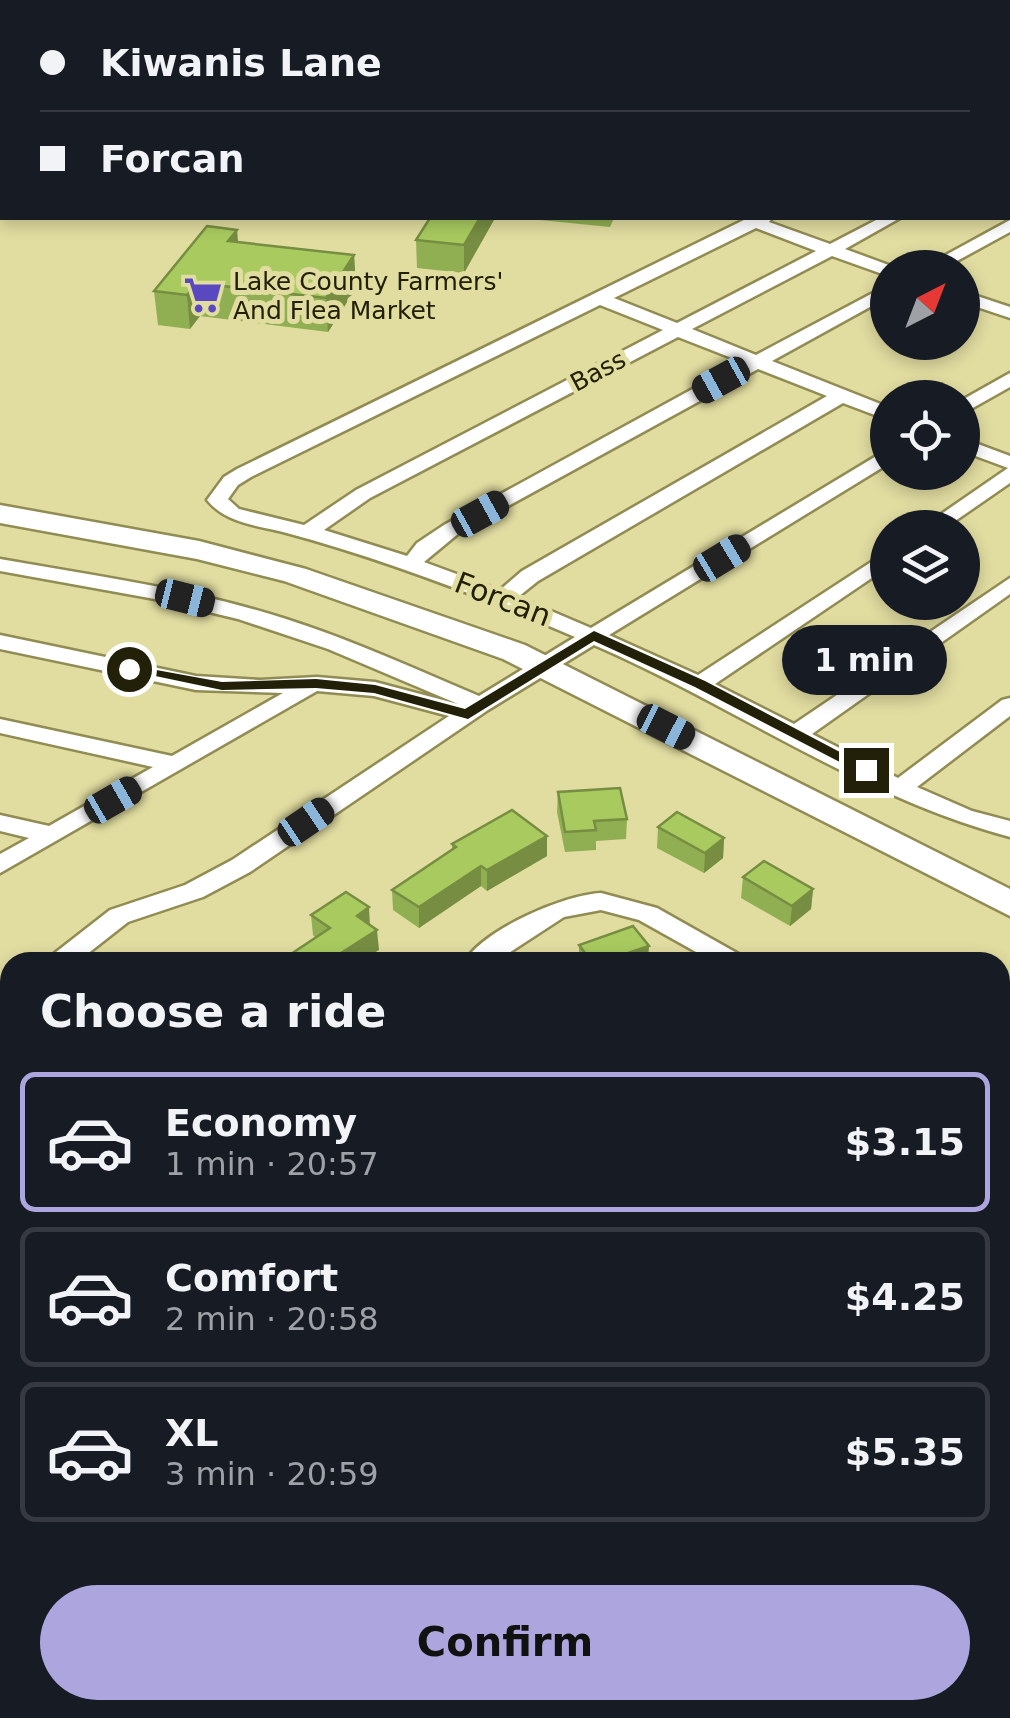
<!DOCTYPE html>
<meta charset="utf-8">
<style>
:root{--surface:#171b24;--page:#242831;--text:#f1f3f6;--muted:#9ea1a6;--line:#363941;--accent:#ada6de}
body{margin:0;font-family:"DejaVu Sans",sans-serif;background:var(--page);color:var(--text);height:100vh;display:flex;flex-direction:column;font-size:38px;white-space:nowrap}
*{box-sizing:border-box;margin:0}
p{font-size:32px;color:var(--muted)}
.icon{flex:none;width:55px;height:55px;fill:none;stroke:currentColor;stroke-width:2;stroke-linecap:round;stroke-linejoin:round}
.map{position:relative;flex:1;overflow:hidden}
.side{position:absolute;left:0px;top:952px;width:1010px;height:768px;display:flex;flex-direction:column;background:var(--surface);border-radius:30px 30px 0 0;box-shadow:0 5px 15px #0003}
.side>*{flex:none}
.banner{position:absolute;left:0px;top:0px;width:1010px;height:220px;box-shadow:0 5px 15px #0003;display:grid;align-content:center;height:220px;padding:0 40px;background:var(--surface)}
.needle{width:65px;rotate:42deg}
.buttons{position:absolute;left:870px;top:250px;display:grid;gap:20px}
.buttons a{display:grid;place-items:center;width:110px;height:110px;border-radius:50%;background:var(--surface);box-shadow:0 5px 15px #0003;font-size:50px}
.end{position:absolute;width:45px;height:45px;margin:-22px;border:12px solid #222008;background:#fff;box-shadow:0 0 0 5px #fff}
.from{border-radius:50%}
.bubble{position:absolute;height:70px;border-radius:35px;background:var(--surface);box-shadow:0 5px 15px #0003;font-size:32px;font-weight:700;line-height:70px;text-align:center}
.car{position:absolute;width:30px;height:60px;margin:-30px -15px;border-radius:12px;box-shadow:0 0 8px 2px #0007;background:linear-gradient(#222 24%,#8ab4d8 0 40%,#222 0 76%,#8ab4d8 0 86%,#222 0)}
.banner b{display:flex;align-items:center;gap:35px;height:95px;font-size:38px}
.banner b+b{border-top:2px solid var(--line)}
.banner i{width:25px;height:25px;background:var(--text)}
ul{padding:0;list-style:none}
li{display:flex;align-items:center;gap:30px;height:140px;margin:0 20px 15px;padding:0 20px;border:5px solid var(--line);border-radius:15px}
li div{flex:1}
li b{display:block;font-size:38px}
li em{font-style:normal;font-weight:700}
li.active{border-color:var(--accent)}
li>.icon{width:90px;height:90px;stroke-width:1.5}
h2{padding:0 40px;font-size:45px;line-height:120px}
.primary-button{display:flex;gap:20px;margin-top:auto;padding:20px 40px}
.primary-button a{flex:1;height:115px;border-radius:60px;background:var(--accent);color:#111;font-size:40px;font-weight:700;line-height:115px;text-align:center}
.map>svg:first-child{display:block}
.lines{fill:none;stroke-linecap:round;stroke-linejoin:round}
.minor-casing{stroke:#918c54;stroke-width:5}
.secondary-casing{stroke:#918c54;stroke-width:5}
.minor{fill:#fff;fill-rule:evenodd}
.secondary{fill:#fff;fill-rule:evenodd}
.wall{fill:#90ae52}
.shaded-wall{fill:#768d42}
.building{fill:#a8ca5f;stroke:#768d42;stroke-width:2.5}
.route{fill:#222008}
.labels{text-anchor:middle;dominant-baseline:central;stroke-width:10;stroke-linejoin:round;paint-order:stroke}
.far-poi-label{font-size:25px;fill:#222008;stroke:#e1dca0;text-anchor:start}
.far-street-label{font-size:25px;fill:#222008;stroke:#e1dca0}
.street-label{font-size:30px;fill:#222008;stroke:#e1dca0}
</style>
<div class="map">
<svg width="1010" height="1718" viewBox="0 0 1010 1718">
<rect width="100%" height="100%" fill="#e1dca0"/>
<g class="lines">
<g class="minor-casing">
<g id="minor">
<polygon points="1010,90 1010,100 1008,101 1008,91"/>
<polygon points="1010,152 1010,162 1008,163 1008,153"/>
<path d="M748,218H772L769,222L830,244L880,218H900L845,249L894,267L888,268V276L832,256L692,329L756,355L888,285V297L772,361L888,407V420L843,403L538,581L518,597L591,628L888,449V464L609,635L698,675L888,551V567L715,684L794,724L1010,578V594L812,734L898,778L1002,700L1010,698V716L917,787L972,811L1010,821V837C862,798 733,705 594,645L488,710L250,872L203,897L128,922L77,962H47L51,956L110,910L185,885L232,860L449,716L374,696L317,691L0,873V854L29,838L0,831V815L49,826L153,767L0,733V719L172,756L283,693L196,690L0,649V635L196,676L260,680L317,677L375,682L458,704L328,649L238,619L155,599L0,571V559C96,576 193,589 286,619C352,640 415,669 479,696L575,637C480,596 384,559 283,532C255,525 226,523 207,500L224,477L237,469ZM756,228L816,251L677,323L614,298ZM600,305L663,330L356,490L304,525L239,509L228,499L238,485L251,477ZM678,337L742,362L444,525L417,543L407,556L324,530L370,498ZM758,369L827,396L522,571L500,590L424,562L459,533Z"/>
<polygon points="1010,220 1010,232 944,268 922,268"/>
<polygon points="962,291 1010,307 1010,318 962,302"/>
<polygon points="1010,373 1010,387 962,414 962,400"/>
<polygon points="962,438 1010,456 1010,483 945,528 921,528 1008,468 962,451"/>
<path d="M601,893L657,908L742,956L746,962H714L639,920L601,910L564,917L495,962H464C485,929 563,895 601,893Z"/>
<polygon points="10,992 10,1012 0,1015 0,995"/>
<polygon points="0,1446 10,1449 10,1481 0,1478"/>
<polygon points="1010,1613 1010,1653 1000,1657 1000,1617"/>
<polygon points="169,1710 205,1710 203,1718 167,1718"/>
<polygon points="920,1710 960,1710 956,1718 917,1718"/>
</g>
</g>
<g class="secondary-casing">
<polygon id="secondary" points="0,505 199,541 306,569 525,645 1010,889 1010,916 503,659 284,581 197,559 0,523"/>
</g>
<use href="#minor" class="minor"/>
<use href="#secondary" class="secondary"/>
</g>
<g class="wall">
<polygon points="430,218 495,218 464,273 417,268 416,240"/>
<polygon points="520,218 614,218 610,227"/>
<polygon points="238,242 354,255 356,288 328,332 200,316 190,329 158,325 154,291"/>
<polygon points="558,792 627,819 626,839 596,841 596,850 565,852 557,812"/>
<polygon points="658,827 724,838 723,858 704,873 657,848"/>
<polygon points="547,836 547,856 487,891 481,886 419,928 393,910 392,890 452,850 452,844"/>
<polygon points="743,877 813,889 811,909 790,926 741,898"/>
<polygon points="311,915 370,925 379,950 316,938 313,935"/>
<polygon points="579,945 648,962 579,962"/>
<polygon points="0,1297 10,1300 10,1344 4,1352 0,1350"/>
<polygon points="1010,1346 1000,1505 1000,1357"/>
<polygon points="10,1632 10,1659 4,1637"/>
<polygon points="18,1710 92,1710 83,1718 21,1718"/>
<polygon points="733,1710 818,1710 811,1718 742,1718"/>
</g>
<g class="shaded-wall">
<polygon points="480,218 495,218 464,273 464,245"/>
<polygon points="237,230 240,262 228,241"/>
<polygon points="354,255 356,288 328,332 326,298"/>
<polygon points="197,283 200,316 190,329 187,295"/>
<polygon points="547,836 547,856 487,891 487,870"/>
<polygon points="724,838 723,858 704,873 705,853"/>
<polygon points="481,866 481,886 419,928 419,907"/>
<polygon points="813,889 811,909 790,926 792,906"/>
<polygon points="369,907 370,928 357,916"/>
<polygon points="377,930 379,950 359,962 327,962"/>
<polygon points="649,946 648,962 601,962"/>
<polygon points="1010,1144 1010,1158 1000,1172 1000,1158"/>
<polygon points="10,1316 10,1344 4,1352 0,1330"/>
<polygon points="1010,1477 1010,1493 1000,1505 1000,1489"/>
<polygon points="53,1710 92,1710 83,1718 44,1718"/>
<polygon points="803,1710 818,1710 811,1718 796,1718"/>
</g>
<g class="building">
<polygon points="430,218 480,218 464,245 416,240"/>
<polygon points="207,226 237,230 228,241 354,255 326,298 197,283 187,295 154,291"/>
<polygon points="620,788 627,819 594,821 596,830 565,832 558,792"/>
<polygon points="512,810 547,836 487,870 481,866 419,907 392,890 456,847 452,844"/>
<polygon points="677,812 724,838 705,853 658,827"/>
<polygon points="764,861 813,889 792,906 743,877"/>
<polygon points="346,892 369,907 357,916 377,930 327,962 279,962 330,928 311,915"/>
<polygon points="633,926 649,946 601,962 592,962 579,945"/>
<polygon points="1000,1113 1010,1117 1010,1144 1000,1158"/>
<polygon points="0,1297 10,1300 10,1316 0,1330"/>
<polygon points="1010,1346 1010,1477 1000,1489 1000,1382 1009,1371 1000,1365 1000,1357"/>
<polygon points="10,1632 10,1643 4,1637"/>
<polygon points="34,1710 53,1710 44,1718"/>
<polygon points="283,1710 359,1710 359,1718 282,1718"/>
<polygon points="764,1710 803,1710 796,1718 774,1718"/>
</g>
<polygon class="route" points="594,631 705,681 874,770 861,773 695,687 594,641 468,719 374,693 316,688 222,690 122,669 129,665 222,682 316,679 375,685 465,709"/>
<defs>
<g id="supermarket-bare" transform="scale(3)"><path d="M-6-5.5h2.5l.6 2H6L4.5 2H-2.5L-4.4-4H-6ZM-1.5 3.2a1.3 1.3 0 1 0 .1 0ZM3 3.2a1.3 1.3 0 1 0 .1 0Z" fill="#5948c0" stroke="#e1dca0" stroke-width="2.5" paint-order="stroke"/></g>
</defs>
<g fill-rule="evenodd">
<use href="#supermarket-bare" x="203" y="295"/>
</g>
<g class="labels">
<g class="far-poi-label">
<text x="233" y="281">Lake County Farmers'<tspan x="233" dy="29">And Flea Market</tspan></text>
</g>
<g class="far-street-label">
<text transform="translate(598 371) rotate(-28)">Bass</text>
</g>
<g class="street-label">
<text transform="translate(503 599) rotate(21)">Forcan</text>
</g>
</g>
</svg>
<div class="buttons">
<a><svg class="needle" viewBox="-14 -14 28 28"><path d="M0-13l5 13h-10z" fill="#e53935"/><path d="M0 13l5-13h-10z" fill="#9ea1a6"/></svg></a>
<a><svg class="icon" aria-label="locate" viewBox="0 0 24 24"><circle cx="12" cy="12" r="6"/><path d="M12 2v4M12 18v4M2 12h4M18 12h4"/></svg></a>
<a><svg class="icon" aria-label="layers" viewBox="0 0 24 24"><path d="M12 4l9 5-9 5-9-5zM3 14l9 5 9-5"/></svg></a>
</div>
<i class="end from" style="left:129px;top:669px"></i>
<i class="end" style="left:866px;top:770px"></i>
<div class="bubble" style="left:782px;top:625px;width:165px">1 min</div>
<i class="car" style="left:721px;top:380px;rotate:241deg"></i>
<i class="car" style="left:480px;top:514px;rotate:61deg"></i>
<i class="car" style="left:722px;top:558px;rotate:59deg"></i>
<i class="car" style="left:185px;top:598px;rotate:104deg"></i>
<i class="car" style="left:666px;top:727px;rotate:117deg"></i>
<i class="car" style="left:113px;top:800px;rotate:60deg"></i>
<i class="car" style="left:306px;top:822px;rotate:56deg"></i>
<div class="banner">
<b><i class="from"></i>Kiwanis Lane</b>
<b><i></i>Forcan</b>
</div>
<section class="side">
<h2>Choose a ride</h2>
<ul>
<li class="active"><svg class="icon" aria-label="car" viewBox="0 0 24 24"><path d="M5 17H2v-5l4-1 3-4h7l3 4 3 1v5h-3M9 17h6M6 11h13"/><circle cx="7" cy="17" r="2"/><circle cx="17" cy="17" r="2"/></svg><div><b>Economy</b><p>1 min · 20:57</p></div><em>$3.15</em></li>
<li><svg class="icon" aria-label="car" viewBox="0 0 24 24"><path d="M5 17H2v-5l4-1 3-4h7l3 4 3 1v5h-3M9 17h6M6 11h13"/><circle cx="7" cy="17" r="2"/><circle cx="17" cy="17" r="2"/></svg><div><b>Comfort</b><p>2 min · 20:58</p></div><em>$4.25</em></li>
<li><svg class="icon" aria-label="car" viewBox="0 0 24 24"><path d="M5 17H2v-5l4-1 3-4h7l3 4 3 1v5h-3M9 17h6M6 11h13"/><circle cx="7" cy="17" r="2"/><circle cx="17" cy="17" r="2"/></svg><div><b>XL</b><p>3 min · 20:59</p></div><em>$5.35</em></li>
</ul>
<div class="primary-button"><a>Confirm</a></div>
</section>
</div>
